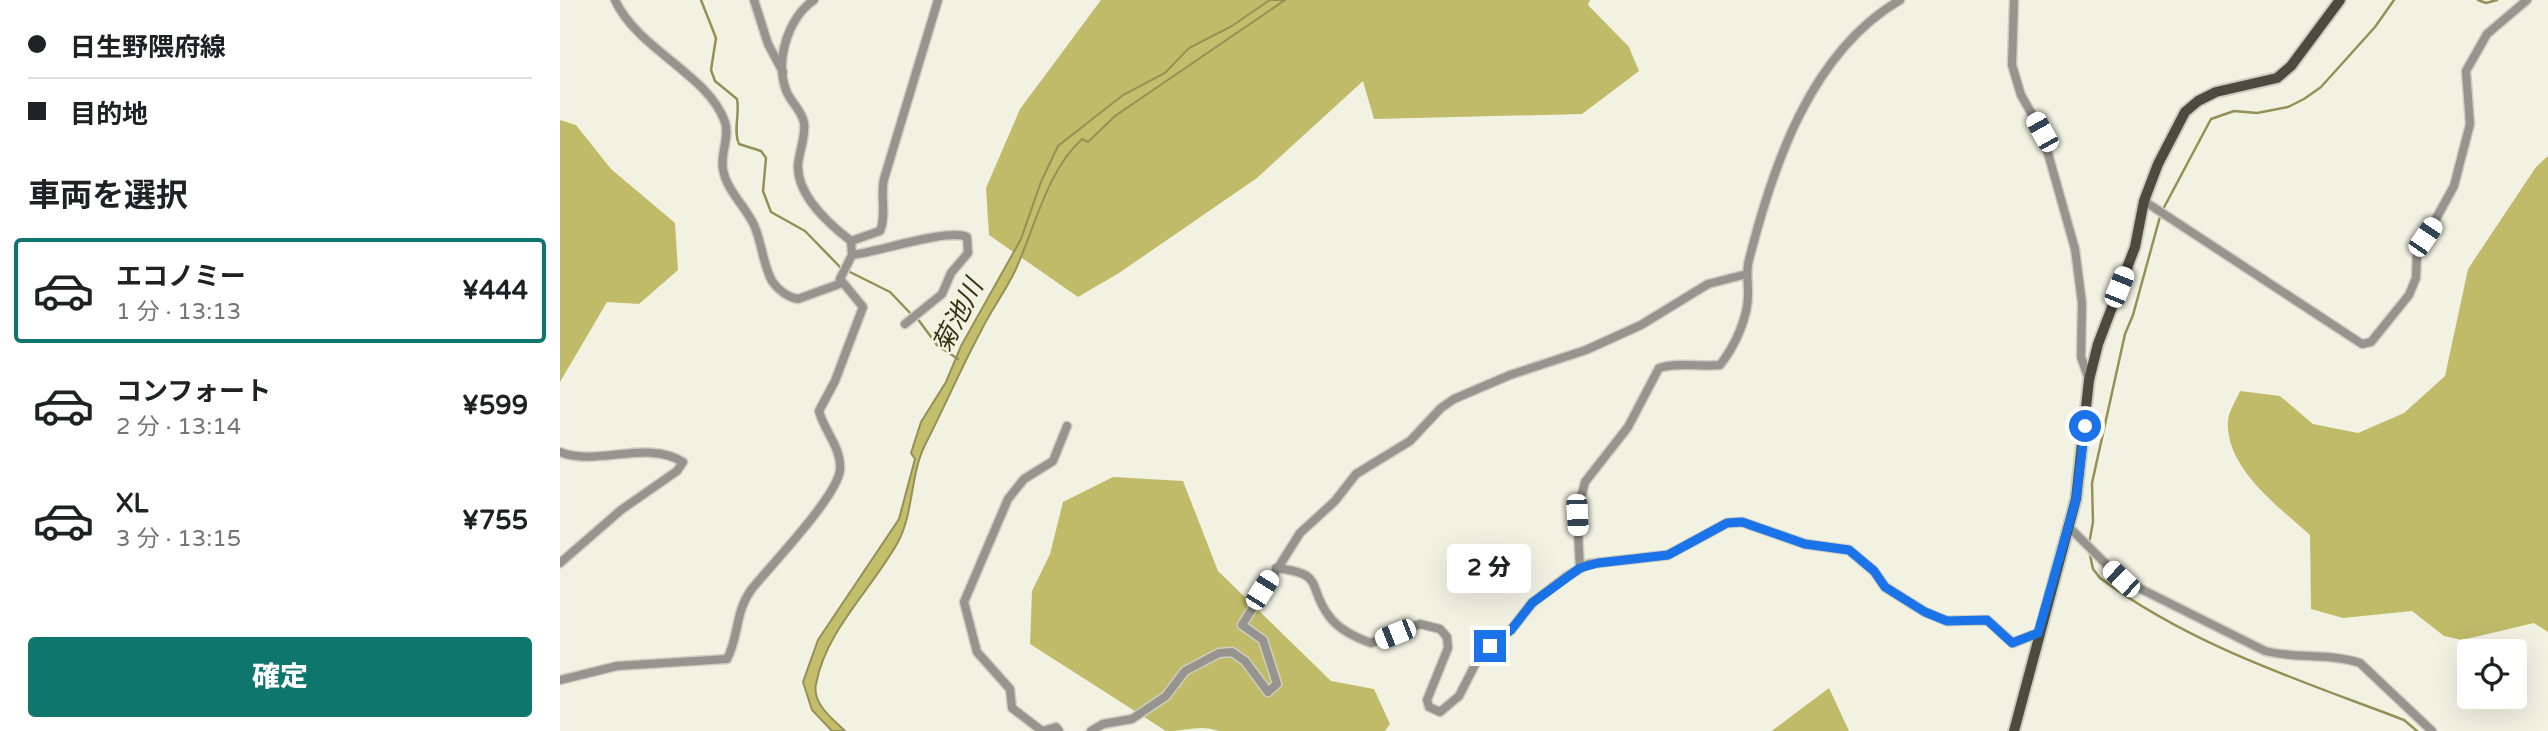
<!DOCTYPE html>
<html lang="ja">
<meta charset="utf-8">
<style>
:root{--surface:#fff;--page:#f6f6f6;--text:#202124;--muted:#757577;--line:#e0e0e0;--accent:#0f766e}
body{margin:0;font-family:"Varela Round","Noto Sans JP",sans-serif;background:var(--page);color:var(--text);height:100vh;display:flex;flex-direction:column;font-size:26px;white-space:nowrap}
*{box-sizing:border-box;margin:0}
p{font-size:23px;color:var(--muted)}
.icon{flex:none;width:38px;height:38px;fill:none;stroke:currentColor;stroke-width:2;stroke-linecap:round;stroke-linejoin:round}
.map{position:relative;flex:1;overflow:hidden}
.panel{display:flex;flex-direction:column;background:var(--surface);width:560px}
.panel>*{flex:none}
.hud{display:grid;align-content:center;height:154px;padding:0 28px;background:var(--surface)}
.tools{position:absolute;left:1897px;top:639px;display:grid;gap:14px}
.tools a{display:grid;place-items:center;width:70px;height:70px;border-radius:7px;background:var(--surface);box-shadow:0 7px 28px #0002;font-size:35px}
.end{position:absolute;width:32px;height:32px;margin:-16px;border:9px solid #1a73e8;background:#fff;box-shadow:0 0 0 4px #fff}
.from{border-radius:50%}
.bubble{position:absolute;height:49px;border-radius:7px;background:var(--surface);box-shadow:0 7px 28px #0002;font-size:23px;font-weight:800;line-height:49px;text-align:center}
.car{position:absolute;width:21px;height:42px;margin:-21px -10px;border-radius:9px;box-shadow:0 0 5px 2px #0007;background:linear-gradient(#fff 24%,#345 0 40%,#fff 0 76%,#345 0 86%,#fff 0)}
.hud b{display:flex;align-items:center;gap:24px;height:66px;font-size:26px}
.hud b+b{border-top:2px solid var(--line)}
.hud i{width:18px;height:18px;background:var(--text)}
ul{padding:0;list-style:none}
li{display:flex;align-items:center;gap:21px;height:105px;margin:0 14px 10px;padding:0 14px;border:4px solid transparent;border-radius:7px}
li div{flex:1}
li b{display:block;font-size:26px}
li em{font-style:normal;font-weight:800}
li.active{border-color:var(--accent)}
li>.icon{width:63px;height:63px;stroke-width:1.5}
h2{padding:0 28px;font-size:32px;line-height:84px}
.action{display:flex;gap:14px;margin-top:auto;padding:14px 28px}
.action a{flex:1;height:80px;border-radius:7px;background:var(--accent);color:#fff;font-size:28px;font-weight:800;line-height:80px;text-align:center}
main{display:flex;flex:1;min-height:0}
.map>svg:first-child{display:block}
.forest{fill:#c0bb69}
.water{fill:#c3be6c;stroke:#959156;stroke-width:2}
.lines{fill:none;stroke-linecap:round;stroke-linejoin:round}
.stream{stroke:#959156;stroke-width:2.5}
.minor-casing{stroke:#cecec1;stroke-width:11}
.major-casing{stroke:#cecec1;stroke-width:14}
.minor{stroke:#95948e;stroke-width:8}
.major{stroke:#4b4b40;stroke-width:10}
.route{stroke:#1a73e8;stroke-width:9}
.labels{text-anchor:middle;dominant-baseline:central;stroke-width:5;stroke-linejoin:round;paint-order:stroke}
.water-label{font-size:26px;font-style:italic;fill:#35330e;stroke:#f2f2e3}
</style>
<main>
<section class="panel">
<div class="hud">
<b><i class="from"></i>日生野隈府線</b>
<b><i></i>目的地</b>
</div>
<h2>車両を選択</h2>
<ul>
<li class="active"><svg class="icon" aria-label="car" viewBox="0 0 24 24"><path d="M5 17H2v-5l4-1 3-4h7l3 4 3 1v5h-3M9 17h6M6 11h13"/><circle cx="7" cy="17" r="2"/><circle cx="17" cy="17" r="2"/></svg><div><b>エコノミー</b><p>1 分 · 13:13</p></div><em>¥444</em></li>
<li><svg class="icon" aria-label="car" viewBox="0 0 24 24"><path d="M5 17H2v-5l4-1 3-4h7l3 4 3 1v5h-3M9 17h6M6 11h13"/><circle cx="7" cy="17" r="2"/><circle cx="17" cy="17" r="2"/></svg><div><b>コンフォート</b><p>2 分 · 13:14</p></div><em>¥599</em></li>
<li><svg class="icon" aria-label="car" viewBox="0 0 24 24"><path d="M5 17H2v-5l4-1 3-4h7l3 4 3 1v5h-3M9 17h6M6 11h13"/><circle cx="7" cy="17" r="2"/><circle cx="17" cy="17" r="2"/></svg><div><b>XL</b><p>3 分 · 13:15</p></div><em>¥755</em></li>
</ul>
<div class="action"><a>確定</a></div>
</section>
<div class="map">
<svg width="1988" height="731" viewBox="0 0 1988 731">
<rect width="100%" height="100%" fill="#f2f2e3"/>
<g class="forest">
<polygon points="541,0 1030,0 1028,5 1069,47 1079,71 1022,114 814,119 803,81 697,178 559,273 518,297 429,235 426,188 460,109"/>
<polygon points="0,120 16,125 51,169 115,223 118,270 79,304 47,302 0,382"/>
<path d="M1988,156V632L1974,623L1902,640L1884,636L1852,611L1783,618L1751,609L1750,535C1719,507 1665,468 1668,421C1668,412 1677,399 1680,391L1720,396L1753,424L1798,433L1844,413L1885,376L1908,269L1976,167Z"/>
<path d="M553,477L623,481L658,571L771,681L814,689L830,724L825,731H659C641,724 626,731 606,731L470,644L472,591L490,554L503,502Z"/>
<polygon points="1269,688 1289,731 1212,731 1213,730"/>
</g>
<path class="water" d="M710,0H725L555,116L528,142L522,139C486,172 475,228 455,271C445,292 431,310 421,331C401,368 384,408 365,445C350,475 354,512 338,542C312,589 266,630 256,684C252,704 273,719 285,731H272L252,710L243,682L258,640L339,519L355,459L351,453L361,422L386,382L401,346L461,239L481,182L498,146L563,95L605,73L629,48L672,26Z"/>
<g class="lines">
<g class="stream">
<path d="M141,0L156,38L151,70L155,81L177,99C180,113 173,132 179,144L201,151L206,158L203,191L211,212L245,231L280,267L330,292L352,315"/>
<polyline points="1918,0 1926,3 1937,0"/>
<polyline points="357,318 377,345 398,359"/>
<polyline points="1529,544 1533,522 1532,483 1565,334 1573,315 1601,213 1651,119 1674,111 1697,113 1728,107 1744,99 1761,87 1815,27 1834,0"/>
<path d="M1529,550L1533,569L1540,578C1632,646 1739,680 1844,720L1857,731"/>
</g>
<g class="minor-casing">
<g id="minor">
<path d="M55,0C78,50 148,74 165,122C170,137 160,154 163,169C166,190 186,207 194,225C202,243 203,265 212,281C218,290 228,297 238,299L282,283"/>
<polyline points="194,0 208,44 223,72"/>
<polyline points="1454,0 1452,65 1461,95 1482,132 1515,249 1522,303 1521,357 1529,380"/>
<polyline points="1584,201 1802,344 1811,342 1849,295 1856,278 1857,253 1894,186 1910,124 1906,71 1927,34 1967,0"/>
<path d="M291,241L320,231C327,215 320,196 324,179L378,0"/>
<path d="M292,255C318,252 388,228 407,237L408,253L391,273L382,294L345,324"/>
<path d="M0,452C37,467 87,439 123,462L117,471L61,510L0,563"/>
<path d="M1508,526L1561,579L1705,651C1736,659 1769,653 1800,663L1872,731"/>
<path d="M716,568C767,574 746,586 769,616C778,629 797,638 811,643L860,624L880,629L887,637L888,648L867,700L869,707L880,712L899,696L918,659L930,646L951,630L972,603L1007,576L1028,564L1108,555L1167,523L1182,522L1245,544L1289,550L1314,571L1325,587L1365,612L1387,621L1427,620L1453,643L1478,633"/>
<path d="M1020,568L1017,515L1025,482L1068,427L1099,368C1118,362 1140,367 1160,365C1175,346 1189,316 1188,292C1188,281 1186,270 1189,260C1213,165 1251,52 1340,0"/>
<path d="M0,680L57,666L167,659C179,637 175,612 191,590C210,566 277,497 280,470C282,448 264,431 259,411L275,381L303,307L280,279L292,255L291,241C269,224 237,196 238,165C239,151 246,137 244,123C242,110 230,102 226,90C215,60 228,18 254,0"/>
<polyline points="482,731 452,708 450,689 417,652 404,602 448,499 464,479 493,461 507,426"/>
<polyline points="483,731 496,727 499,731"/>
<polyline points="531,731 543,724 572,719 606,696 625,671 659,653 672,652 685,661 708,692 717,684 703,640 682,625 740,533 775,501 796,474 850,441 881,408 894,399 950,375 1026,350 1081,325 1148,284 1187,274"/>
</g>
</g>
<g class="major-casing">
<polyline id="major" points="1454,731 1516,499 1529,380 1538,344 1575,247 1584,201 1598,164 1625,112 1638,101 1656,92 1717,78 1731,66 1780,0"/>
</g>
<use href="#minor" class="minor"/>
<use href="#major" class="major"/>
</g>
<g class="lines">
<polyline class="route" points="930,646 951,630 972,603 1020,568 1038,563 1108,555 1167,523 1182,522 1245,544 1289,550 1314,571 1325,587 1365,612 1387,621 1427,620 1452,643 1478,633 1516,499 1525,426"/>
</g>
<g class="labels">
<g class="water-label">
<text transform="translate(398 316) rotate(-63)">菊池川</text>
</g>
</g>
</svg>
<div class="tools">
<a><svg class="icon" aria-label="locate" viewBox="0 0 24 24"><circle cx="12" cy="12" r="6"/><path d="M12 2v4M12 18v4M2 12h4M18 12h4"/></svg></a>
</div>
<i class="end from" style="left:1525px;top:426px"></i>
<i class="end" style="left:930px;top:646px"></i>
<div class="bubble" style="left:887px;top:544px;width:84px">2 分</div>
<i class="car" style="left:1482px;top:132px;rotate:331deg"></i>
<i class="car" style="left:1865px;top:237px;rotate:34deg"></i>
<i class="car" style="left:1559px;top:287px;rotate:22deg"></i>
<i class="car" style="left:1017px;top:515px;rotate:177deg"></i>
<i class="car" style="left:1561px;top:579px;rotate:313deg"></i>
<i class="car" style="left:702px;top:590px;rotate:32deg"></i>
<i class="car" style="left:835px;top:634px;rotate:248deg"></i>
</div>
</main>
